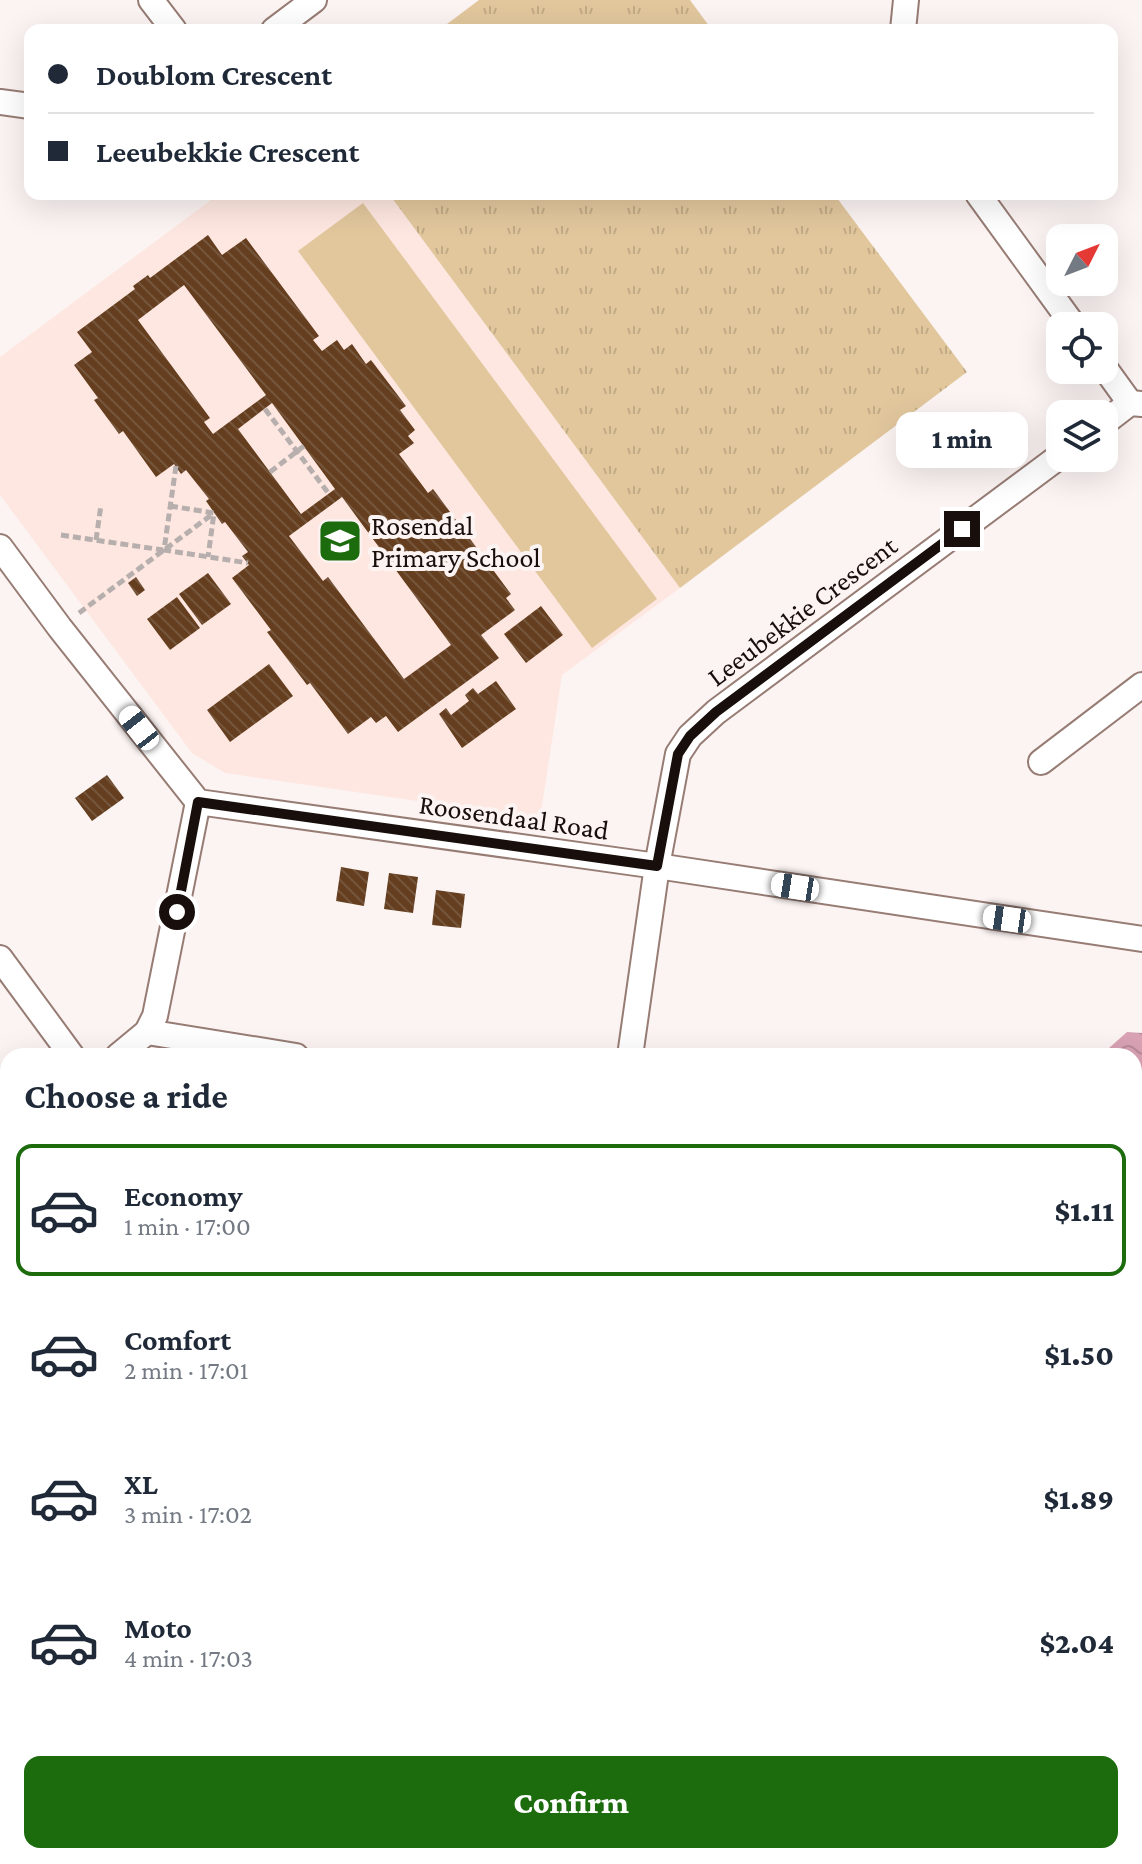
<!DOCTYPE html>
<meta charset="utf-8">
<style>
:root{--surface:#fff;--page:#f6f6f7;--text:#1f2937;--muted:#747a83;--line:#e0e1e3;--accent:#1c6b0d}
body{margin:0;font-family:"Crimson Pro",serif;background:var(--page);color:var(--text);height:100vh;display:flex;flex-direction:column;font-size:30px;white-space:nowrap}
*{box-sizing:border-box;margin:0}
p{font-size:26px;color:var(--muted)}
.icon{flex:none;width:44px;height:44px;fill:none;stroke:currentColor;stroke-width:2;stroke-linecap:round;stroke-linejoin:round}
.map{position:relative;flex:1;overflow:hidden}
.details{position:absolute;left:0px;top:1048px;width:1142px;height:816px;display:flex;flex-direction:column;background:var(--surface);border-radius:24px 24px 0 0;box-shadow:0 8px 32px #0002}
.details>*{flex:none}
.guide{position:absolute;left:24px;top:24px;width:1094px;height:176px;border-radius:16px;box-shadow:0 8px 32px #0002;display:grid;align-content:center;height:176px;padding:0 24px;background:var(--surface)}
.needle{width:52px;rotate:48deg}
.fabs{position:absolute;left:1046px;top:224px;display:grid;gap:16px}
.fabs a{display:grid;place-items:center;width:72px;height:72px;border-radius:16px;background:var(--surface);box-shadow:0 8px 32px #0002;font-size:40px}
.end{position:absolute;width:36px;height:36px;margin:-18px;border:10px solid #180e0b;background:#fff;box-shadow:0 0 0 4px #fff}
.from{border-radius:50%}
.bubble{position:absolute;height:56px;border-radius:16px;background:var(--surface);box-shadow:0 8px 32px #0002;font-size:26px;font-weight:800;line-height:56px;text-align:center}
.car{position:absolute;width:24px;height:48px;margin:-24px -12px;border-radius:10px;box-shadow:0 0 6px 2px #0007;background:linear-gradient(#fff 24%,#345 0 40%,#fff 0 76%,#345 0 86%,#fff 0)}
.guide b{display:flex;align-items:center;gap:28px;height:76px;font-size:30px}
.guide b+b{border-top:2px solid var(--line)}
.guide i{width:20px;height:20px;background:var(--text)}
ul{padding:0;list-style:none}
li{display:flex;align-items:center;gap:24px;height:132px;margin:0 16px 12px;padding:0 8px;border:4px solid transparent;border-radius:16px}
li div{flex:1}
li b{display:block;font-size:30px}
li em{font-style:normal;font-weight:800}
li.active{border-color:var(--accent)}
li>.icon{width:72px;height:72px;stroke-width:1.5}
h2{padding:0 24px;font-size:36px;line-height:96px}
.cta{display:flex;gap:16px;margin-top:auto;padding:16px 24px}
.cta a{flex:1;height:92px;border-radius:16px;background:var(--accent);color:#fff;font-size:32px;font-weight:800;line-height:92px;text-align:center}
.map>svg:first-child{display:block}
.built{fill:#fee7e0}
.grass{fill:url(#grass-tufts)}
.pitch{fill:#e2c79d}
.water{fill:url(#water-waves)}
.building{fill:url(#building-back-hatch);fill-rule:evenodd}
.lines{fill:none;stroke-linecap:round;stroke-linejoin:round}
.street-casing{stroke:#977c74;stroke-width:28}
.path{stroke:#b7afad;stroke-width:5;stroke-dasharray:8 4;stroke-linecap:butt}
.street{stroke:#fff;stroke-width:24}
.route{stroke:#180e0b;stroke-width:10}
.labels{text-anchor:middle;dominant-baseline:central;stroke-width:8;stroke-linejoin:round;paint-order:stroke}
.poi-label{font-size:28px;fill:#180e0b;stroke:#fbf4f3;text-anchor:start}
.street-label{font-size:28px;fill:#180e0b;stroke:#fbf4f3}
</style>
<div class="map">
<svg width="1142" height="1864" viewBox="0 0 1142 1864">
<defs>
<pattern id="grass-tufts" width="24" height="20" patternUnits="userSpaceOnUse" patternTransform="scale(2)"><rect width="24" height="20" fill="#e2c79d"/><path d="M3 7l-1-3M5 7V3M7 7l1-3M15 17l-1-3M17 17v-4M19 17l1-3" fill="none" stroke="#c1aa86"/></pattern>
<pattern id="water-waves" width="16" height="10" patternUnits="userSpaceOnUse" patternTransform="scale(2)"><rect width="16" height="10" fill="#d9a2b5"/><path d="M0 5q4-4 8 0t8 0" fill="none" stroke="#ba8a9a"/></pattern>
<pattern id="building-back-hatch" width="6" height="6" patternUnits="userSpaceOnUse" patternTransform="scale(2)"><rect width="6" height="6" fill="#643e1e"/><path d="M-1 5l2 2M0 0l6 6M5-1l2 2" fill="none" stroke="#75563c"/></pattern>
</defs>
<rect width="100%" height="100%" fill="#fbf4f3"/>
<polygon class="built" points="219,194 389,194 680,588 562,675 540,819 225,773 192,753 0,495 0,357"/>
<g class="grass">
<polygon points="479,0 690,0 712,30 439,30"/>
<polygon points="389,194 834,194 967,372 680,588"/>
</g>
<polygon class="pitch" points="363,203 657,599 592,648 298,251"/>
<polygon class="water" points="1127,1032 1142,1033 1142,1713 1134,1702 1134,1056 1100,1056"/>
<g class="building">
<path d="M208,235L222,255L246,238L319,336L313,340L322,351L337,340L344,350L352,344L366,364L371,360L406,406L400,410L415,430L408,436L414,443L399,454L428,493L433,489L511,594L506,598L515,610L481,635L499,658L398,732L386,716L376,723L371,717L348,734L310,683L307,685L267,632L271,630L232,578L249,565L242,556L248,552L225,522L222,524L206,501L209,499L186,470L181,474L174,464L156,477L123,431L119,434L94,400L98,398L74,365L92,352L77,332L135,289L133,286L148,275L150,278ZM184,285L266,395L213,434L204,422L210,418L138,320ZM272,403L335,489L301,514L238,429ZM342,497L451,645L404,679L328,577L323,581L289,536Z"/>
<polygon points="208,573 231,604 202,625 179,594"/>
<polygon points="136,577 145,590 137,596 128,583"/>
<polygon points="177,597 200,628 170,650 147,619"/>
<polygon points="541,606 563,635 526,663 504,634"/>
<polygon points="269,664 293,696 230,742 207,710"/>
<polygon points="496,681 516,709 462,748 439,714 446,708 451,715 469,701 465,695 473,688 478,694"/>
<polygon points="107,775 124,798 92,821 75,798"/>
<polygon points="341,867 369,872 364,906 336,901"/>
<polygon points="389,873 418,877 413,913 384,909"/>
<polygon points="436,890 465,894 461,928 432,925"/>
</g>
<g class="lines">
<g class="street-casing">
<g id="street">
<polyline points="151,0 174,30"/>
<polyline points="274,30 314,0"/>
<polyline points="903,30 906,0"/>
<polyline points="0,102 30,106"/>
<polyline points="978,194 1074,326"/>
<polyline points="1104,367 1130,403"/>
<polyline points="1104,423 1130,403 1142,404"/>
<polyline points="0,547 60,628 198,802 657,866 1142,939"/>
<polyline points="1041,762 1142,685"/>
<polyline points="0,958 72,1056"/>
<polyline points="147,1032 296,1056"/>
<polyline points="118,1056 147,1032 155,1016 198,802"/>
<polyline points="630,1056 657,866 678,754 690,736 716,712 1060,456"/>
<polyline points="0,1146 8,1140"/>
<polyline points="0,1426 8,1427"/>
<polyline points="1013,1856 1019,1864"/>
<polyline points="225,1864 235,1856"/>
<polyline points="612,1864 622,1856"/>
<polyline points="878,1864 890,1856"/>
</g>
</g>
<g class="path">
<polyline points="265,409 329,494"/>
<polyline points="176,466 164,550 248,563"/>
<polyline points="270,472 304,446"/>
<polyline points="170,506 214,513 208,557"/>
<polyline points="61,535 163,550"/>
<polyline points="96,540 101,505"/>
<polyline points="79,613 214,513"/>
<polyline points="0,1557 8,1567"/>
<polyline points="0,1631 8,1632"/>
<polyline points="0,1691 8,1684"/>
<polyline points="717,1856 723,1864"/>
</g>
<use href="#street" class="street"/>
</g>
<g class="lines">
<polyline class="route" points="177,912 198,802 657,866 678,754 690,736 716,712 962,529"/>
</g>
<defs>
<g id="school-square" transform="scale(2.3)"><rect x="-9" y="-9" width="18" height="18" rx="4" fill="#1c6b0d" stroke="#fbf4f3"/><path d="M0-5L7-2L0 1L-7-2ZM-4 1L0 2.5L4 1V4Q0 6-4 4Z" fill="#fff"/></g>
</defs>
<g fill-rule="evenodd">
<use href="#school-square" x="340" y="541"/>
</g>
<g class="labels">
<g class="poi-label">
<text x="371" y="525">Rosendal<tspan x="371" dy="32">Primary School</tspan></text>
</g>
<g class="street-label">
<text transform="translate(802 611) rotate(-37)">Leeubekkie Crescent</text>
<text transform="translate(514 817) rotate(8)">Roosendaal Road</text>
</g>
</g>
</svg>
<div class="fabs">
<a><svg class="needle" viewBox="-14 -14 28 28"><path d="M0-13l5 13h-10z" fill="#e53935"/><path d="M0 13l5-13h-10z" fill="#747a83"/></svg></a>
<a><svg class="icon" aria-label="locate" viewBox="0 0 24 24"><circle cx="12" cy="12" r="6"/><path d="M12 2v4M12 18v4M2 12h4M18 12h4"/></svg></a>
<a><svg class="icon" aria-label="layers" viewBox="0 0 24 24"><path d="M12 4l9 5-9 5-9-5zM3 14l9 5 9-5"/></svg></a>
</div>
<i class="end from" style="left:177px;top:912px"></i>
<i class="end" style="left:962px;top:529px"></i>
<div class="bubble" style="left:896px;top:412px;width:132px">1 min</div>
<i class="car" style="left:139px;top:728px;rotate:322deg"></i>
<i class="car" style="left:795px;top:887px;rotate:279deg"></i>
<i class="car" style="left:1007px;top:919px;rotate:278deg"></i>
<div class="guide">
<b><i class="from"></i>Doublom Crescent</b>
<b><i></i>Leeubekkie Crescent</b>
</div>
<section class="details">
<h2>Choose a ride</h2>
<ul>
<li class="active"><svg class="icon" aria-label="car" viewBox="0 0 24 24"><path d="M5 17H2v-5l4-1 3-4h7l3 4 3 1v5h-3M9 17h6M6 11h13"/><circle cx="7" cy="17" r="2"/><circle cx="17" cy="17" r="2"/></svg><div><b>Economy</b><p>1 min · 17:00</p></div><em>$1.11</em></li>
<li><svg class="icon" aria-label="car" viewBox="0 0 24 24"><path d="M5 17H2v-5l4-1 3-4h7l3 4 3 1v5h-3M9 17h6M6 11h13"/><circle cx="7" cy="17" r="2"/><circle cx="17" cy="17" r="2"/></svg><div><b>Comfort</b><p>2 min · 17:01</p></div><em>$1.50</em></li>
<li><svg class="icon" aria-label="car" viewBox="0 0 24 24"><path d="M5 17H2v-5l4-1 3-4h7l3 4 3 1v5h-3M9 17h6M6 11h13"/><circle cx="7" cy="17" r="2"/><circle cx="17" cy="17" r="2"/></svg><div><b>XL</b><p>3 min · 17:02</p></div><em>$1.89</em></li>
<li><svg class="icon" aria-label="car" viewBox="0 0 24 24"><path d="M5 17H2v-5l4-1 3-4h7l3 4 3 1v5h-3M9 17h6M6 11h13"/><circle cx="7" cy="17" r="2"/><circle cx="17" cy="17" r="2"/></svg><div><b>Moto</b><p>4 min · 17:03</p></div><em>$2.04</em></li>
</ul>
<div class="cta"><a>Confirm</a></div>
</section>
</div>
